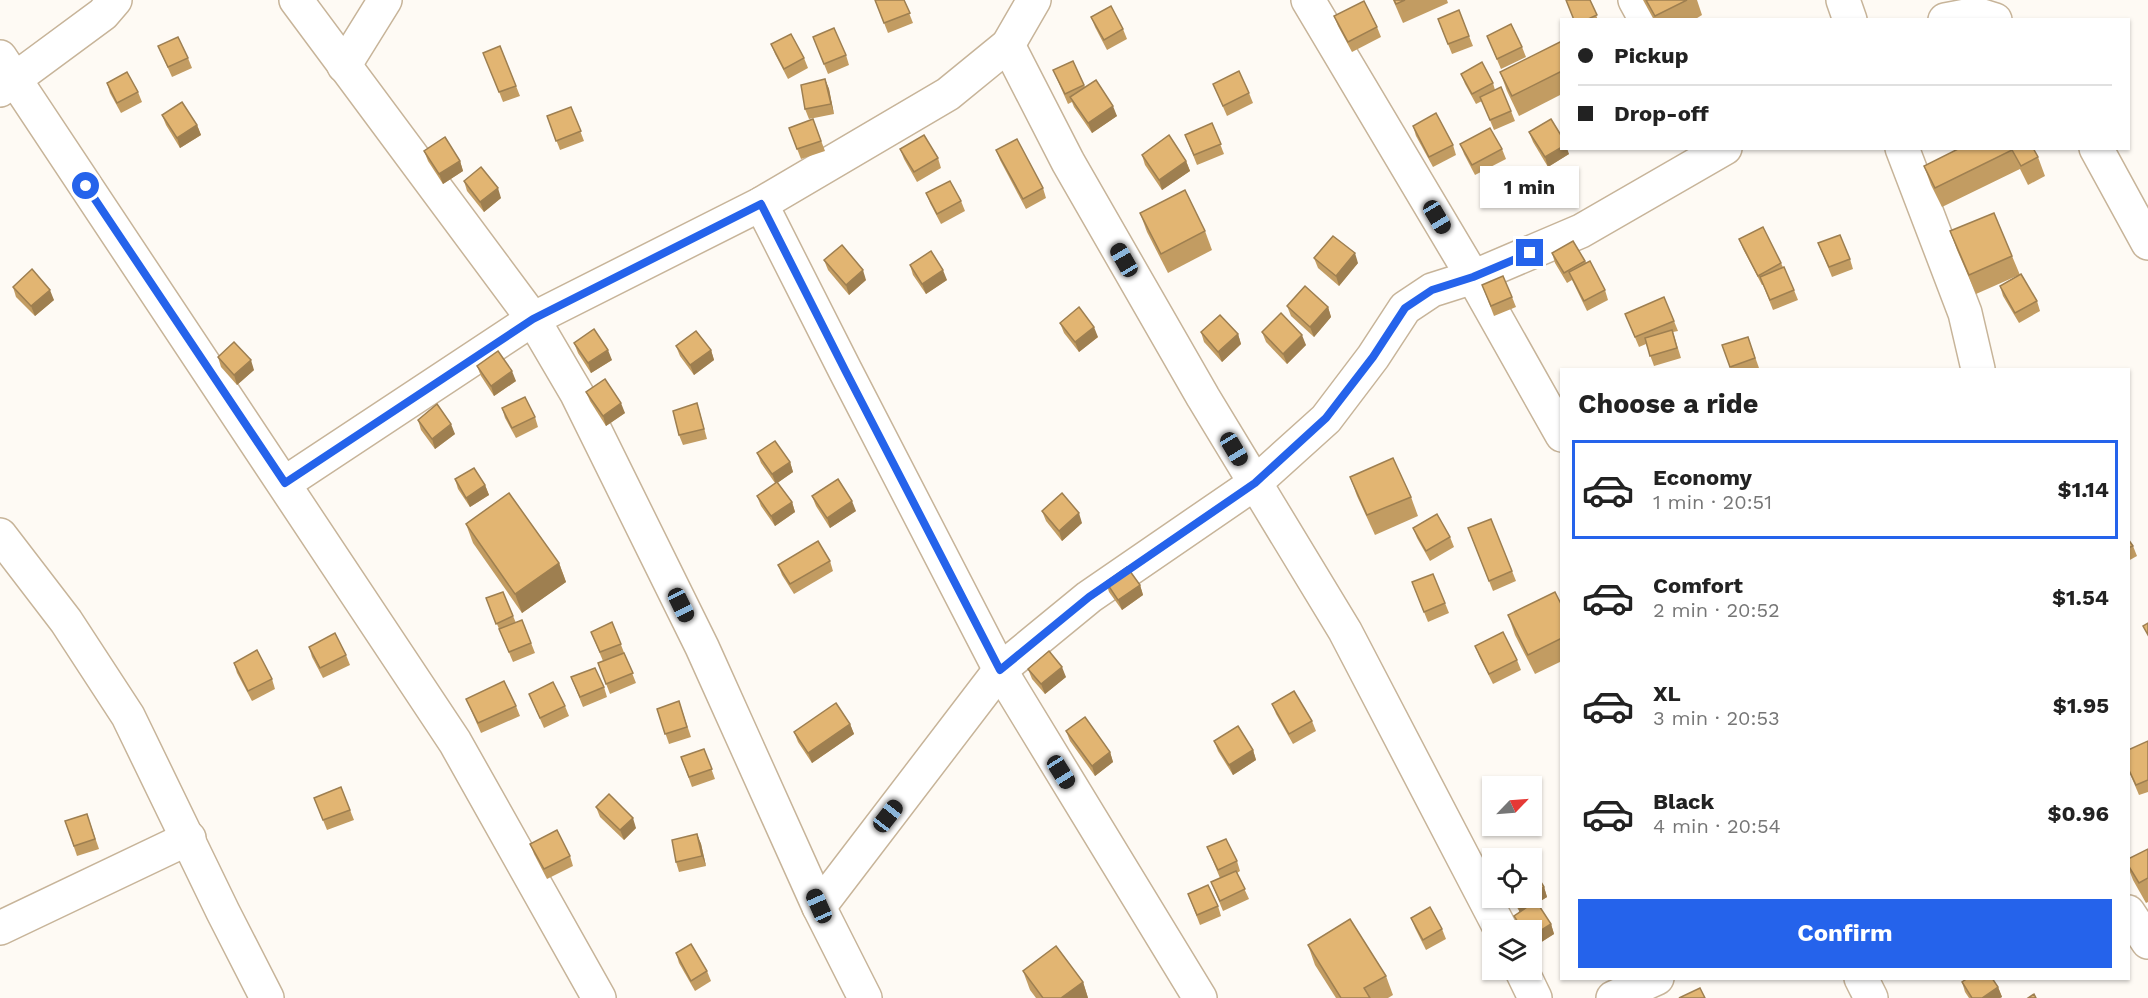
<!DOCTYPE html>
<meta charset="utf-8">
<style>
:root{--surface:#fff;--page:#f2f2f2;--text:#222;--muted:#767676;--line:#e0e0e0;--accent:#2563eb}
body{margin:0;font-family:"Work Sans",sans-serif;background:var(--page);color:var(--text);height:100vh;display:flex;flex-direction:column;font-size:22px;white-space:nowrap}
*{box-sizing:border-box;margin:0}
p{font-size:20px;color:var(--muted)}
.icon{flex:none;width:33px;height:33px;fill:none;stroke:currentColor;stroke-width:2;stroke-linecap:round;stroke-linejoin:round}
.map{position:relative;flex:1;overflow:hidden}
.drawer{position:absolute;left:1560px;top:368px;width:570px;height:612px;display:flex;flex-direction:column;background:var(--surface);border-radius:0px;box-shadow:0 2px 4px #0004}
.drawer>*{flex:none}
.hud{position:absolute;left:1560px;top:18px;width:570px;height:132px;border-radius:0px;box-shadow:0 2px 4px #0004;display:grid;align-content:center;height:132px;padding:0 18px;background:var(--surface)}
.needle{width:39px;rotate:65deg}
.buttons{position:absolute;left:1482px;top:776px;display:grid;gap:12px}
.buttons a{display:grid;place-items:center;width:60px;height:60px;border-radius:0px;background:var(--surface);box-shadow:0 2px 4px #0004;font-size:30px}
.end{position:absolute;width:27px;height:27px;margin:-14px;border:8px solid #2563eb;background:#fff;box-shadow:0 0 0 3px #fff}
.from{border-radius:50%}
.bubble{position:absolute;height:42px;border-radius:0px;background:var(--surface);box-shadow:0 2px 4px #0004;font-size:20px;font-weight:700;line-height:42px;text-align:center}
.car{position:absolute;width:18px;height:36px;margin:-18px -9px;border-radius:8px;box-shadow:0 0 4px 2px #0007;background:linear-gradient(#222 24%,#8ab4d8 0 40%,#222 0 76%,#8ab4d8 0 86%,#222 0)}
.hud b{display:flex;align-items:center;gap:21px;height:57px;font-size:22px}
.hud b+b{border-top:2px solid var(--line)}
.hud i{width:15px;height:15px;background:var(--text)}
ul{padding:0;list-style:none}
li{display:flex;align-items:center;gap:18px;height:99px;margin:0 12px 9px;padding:0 6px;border:3px solid transparent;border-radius:0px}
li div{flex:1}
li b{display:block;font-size:22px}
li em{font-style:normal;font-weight:700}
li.selected{border-color:var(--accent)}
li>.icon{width:54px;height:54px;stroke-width:1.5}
h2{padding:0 18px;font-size:27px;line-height:72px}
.action{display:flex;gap:12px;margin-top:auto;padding:12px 18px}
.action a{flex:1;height:69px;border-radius:0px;background:var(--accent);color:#fff;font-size:24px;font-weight:700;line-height:69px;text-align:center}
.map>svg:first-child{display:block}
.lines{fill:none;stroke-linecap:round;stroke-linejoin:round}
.minor-casing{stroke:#c7b499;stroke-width:36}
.minor{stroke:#fff;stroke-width:33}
.wall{fill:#c29c62}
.shaded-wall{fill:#9e7f50}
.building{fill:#e2b572;stroke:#9e7f50;stroke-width:1.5}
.route{stroke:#2563eb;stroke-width:8}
</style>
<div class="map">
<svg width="2148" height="998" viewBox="0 0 2148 998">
<rect width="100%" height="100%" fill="#fefaf4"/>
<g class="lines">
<g class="minor-casing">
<g id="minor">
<polyline points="296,0 533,319 577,394 702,647 819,907 865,998"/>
<polyline points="1308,0 1473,277 1562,435"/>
<polyline points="1635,0 1646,20"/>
<polyline points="1843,0 1850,20"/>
<polyline points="1945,20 1976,14 1995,20"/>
<polyline points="1008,45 1068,162 1203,397 1345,631 1501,930"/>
<polyline points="0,57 455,742 599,998"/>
<polyline points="344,66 385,0"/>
<polyline points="0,90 103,14 115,0"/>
<polyline points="1902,148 1965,313 1978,369"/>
<polyline points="2096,148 2148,243"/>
<polyline points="761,204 845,370 1000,670 1200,998"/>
<polyline points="285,483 533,319 761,204 948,94 1008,45 1034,0"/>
<polyline points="0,535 66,621 128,716 223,912 267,998"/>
<polyline points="819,907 1000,670 1089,597 1255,483 1326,419 1373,357 1405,308 1432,290 1473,277 1581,231 1725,148"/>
<polyline points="2128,912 2148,942"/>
<polyline points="0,928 189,838"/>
<polyline points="1521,969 1535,998"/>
<polyline points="1861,978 1871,998"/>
<polyline points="1613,998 1657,978"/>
</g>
</g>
<use href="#minor" class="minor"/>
</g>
<g class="wall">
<polygon points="875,0 904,0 913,23 888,33"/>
<polygon points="1393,0 1447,0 1448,3 1403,23"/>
<polygon points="1590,0 1598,20 1574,20"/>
<polygon points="1643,0 1697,0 1702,15 1694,20 1654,20"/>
<polygon points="1334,16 1377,27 1381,37 1352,52 1338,26"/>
<polygon points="1091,17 1123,29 1127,39 1107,50 1095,27"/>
<polygon points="1438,19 1469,36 1473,46 1452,54"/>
<polygon points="1487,36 1522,47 1526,57 1501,69"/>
<polygon points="813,37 846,55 849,65 828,74"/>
<polygon points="1562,41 1562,94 1519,116 1507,91 1500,72"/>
<polygon points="771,44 804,58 808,68 788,79 775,54"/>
<polygon points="158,46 188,58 192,68 172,77"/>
<polygon points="500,46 520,96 503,102 484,53"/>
<polygon points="1073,61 1085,87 1117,116 1092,133 1074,107 1072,102 1068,104 1053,70"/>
<polygon points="1461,74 1493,83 1495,90 1511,111 1515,121 1494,130 1482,101 1476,104 1465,84"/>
<polygon points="825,79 829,89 834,114 809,119 805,109"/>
<polygon points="107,83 138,92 142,102 121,113 110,93"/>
<polygon points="1213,84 1249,93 1253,103 1227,116"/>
<polygon points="571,107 584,141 560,150 547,116"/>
<polygon points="162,115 197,125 201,135 180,148 166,125"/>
<polygon points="813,119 825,151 801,159 789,128"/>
<polygon points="1212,123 1224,154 1197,165 1185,135"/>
<polygon points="1413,126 1453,145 1456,155 1433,167 1416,136"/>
<polygon points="1529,132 1569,154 1548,167 1533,142"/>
<polygon points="1460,144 1502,149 1506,159 1475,175 1464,154"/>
<polygon points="1958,148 2033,148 2038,157 2045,176 2028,185 2020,169 1942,207 1931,185 1924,166 1958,149"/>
<polygon points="900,149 938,158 941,168 917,182 904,159"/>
<polygon points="996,150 1043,188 1046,198 1026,209 1000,160"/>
<polygon points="424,151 460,161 463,171 443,184 428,161"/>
<polygon points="1142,155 1186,161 1190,171 1162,190 1145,165"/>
<polygon points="464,181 501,198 484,212 467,191"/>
<polygon points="926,193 961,201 965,211 941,224 930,203"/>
<polygon points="1140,213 1205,231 1212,250 1168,273 1147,232"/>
<polygon points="1950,231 2012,256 2020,275 2037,301 2040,311 2019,323 2003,296 2000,286 2019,275 1976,294 1957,250"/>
<polygon points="1739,239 1781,263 1794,290 1798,300 1773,310 1763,285 1762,285 1743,249"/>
<polygon points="1818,243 1850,259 1853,269 1832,277"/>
<polygon points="1552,253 1585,261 1605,290 1608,300 1587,311 1572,280 1567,283 1555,263"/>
<polygon points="1314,258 1358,263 1339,286 1318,268"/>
<polygon points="824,260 866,280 849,295 828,270"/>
<polygon points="910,265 947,280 926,294 913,275"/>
<polygon points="1482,285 1512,297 1516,307 1494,316"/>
<polygon points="13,287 54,300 35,316 16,297"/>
<polygon points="1287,306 1328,307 1331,317 1314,337 1291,316"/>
<polygon points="1625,314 1674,321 1678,331 1673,332 1681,358 1654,366 1646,344 1639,347"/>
<polygon points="1060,323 1098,337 1079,352 1064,333"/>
<polygon points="1201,332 1238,334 1241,344 1222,362 1204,342"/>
<polygon points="1262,332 1306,345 1287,364 1266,342"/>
<polygon points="1748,337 1759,368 1731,369 1722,345"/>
<polygon points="574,343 612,360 591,373 578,353"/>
<polygon points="676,346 711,350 714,360 694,375 680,356"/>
<polygon points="218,357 254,370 237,385 221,367"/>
<polygon points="477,366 516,381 494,396 481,376"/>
<polygon points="586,392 625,413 606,426 590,401"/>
<polygon points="502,408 535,417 538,427 516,438 505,418"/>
<polygon points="700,413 707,439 683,445 679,435"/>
<polygon points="418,420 455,434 435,449 421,430"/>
<polygon points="757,453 790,462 793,472 777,483 792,502 795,512 775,526 761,506 757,496 775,483 761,463"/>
<polygon points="1350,477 1411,497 1418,516 1375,535 1357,496"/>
<polygon points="455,479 485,485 489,495 470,507 458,489"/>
<polygon points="812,496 856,511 830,528 816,506"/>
<polygon points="1042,511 1082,523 1062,541 1046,521"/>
<polygon points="466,524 559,563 566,582 522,613 473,543"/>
<polygon points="1413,528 1450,537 1454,547 1430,561 1417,538"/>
<polygon points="1468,528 1512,571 1516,581 1493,591"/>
<polygon points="2128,539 2133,546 2137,556 2128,561"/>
<polygon points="830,561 833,571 794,594 782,575 778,565"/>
<polygon points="1106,582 1140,585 1143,595 1122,610 1109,592"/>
<polygon points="1412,582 1445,603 1449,613 1428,622"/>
<polygon points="503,592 516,623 522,620 535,653 513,662 486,598"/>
<polygon points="1562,606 1562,661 1535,674 1515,635 1508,615"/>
<polygon points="612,622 636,683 610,694 598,663 603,661 591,632"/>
<polygon points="1475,646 1517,660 1521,670 1493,684 1479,656"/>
<polygon points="309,647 346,655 350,665 323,678 312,657"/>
<polygon points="234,663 272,679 275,689 252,701 237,673"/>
<polygon points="1028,669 1066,677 1045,694 1032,679"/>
<polygon points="571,677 604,687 607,697 583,707"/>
<polygon points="529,694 565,706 569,716 544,728"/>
<polygon points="466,699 516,706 520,716 481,733"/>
<polygon points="679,701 691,737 669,744 657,709"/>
<polygon points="1272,704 1312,721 1316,731 1293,744 1276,714"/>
<polygon points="850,724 854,734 812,763 798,742 794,732"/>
<polygon points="1066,731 1110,752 1113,762 1095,776 1070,741"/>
<polygon points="1214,741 1253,750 1256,760 1233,775 1218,751"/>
<polygon points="2148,742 2148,792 2139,795 2128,769 2128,750"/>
<polygon points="704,749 715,779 692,787 681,757"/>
<polygon points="341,787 354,820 327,830 314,798"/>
<polygon points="596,807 636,828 624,840 600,817"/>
<polygon points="87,814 99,849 77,856 65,821"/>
<polygon points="697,834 701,844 706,866 679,872 676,862"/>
<polygon points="530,844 570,856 573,866 547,879 534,854"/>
<polygon points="1207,847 1237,861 1240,871 1237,873 1249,899 1223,911 1211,882 1220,878"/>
<polygon points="2148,849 2148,902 2146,903 2133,880 2128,867 2128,859"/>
<polygon points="1544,887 1547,897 1537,903 1551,924 1554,934 1532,948 1532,930 1520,930 1514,916 1520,912 1510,897 1532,897"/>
<polygon points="1188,894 1218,906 1221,916 1200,925"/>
<polygon points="1411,918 1442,929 1446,939 1426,950 1415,928"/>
<polygon points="1308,945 1386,976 1393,995 1388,998 1336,998 1315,965"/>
<polygon points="676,953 707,971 711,981 695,991 679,963"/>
<polygon points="1023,971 1083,982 1088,998 1036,998 1030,990"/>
<polygon points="1962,982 1998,987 2002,997 2000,998 1969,998 1965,992"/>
</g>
<g class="shaded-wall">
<polygon points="825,79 829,89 834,114 831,104"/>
<polygon points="1113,106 1117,116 1092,133 1088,123"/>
<polygon points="197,125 201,135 180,148 177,138"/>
<polygon points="1562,147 1562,148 1567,148 1569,154 1548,167 1545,157"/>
<polygon points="460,161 463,171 443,184 439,174"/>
<polygon points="1186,161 1190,171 1162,190 1159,180"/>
<polygon points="498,188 501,198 484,212 480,202"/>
<polygon points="1355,253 1358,263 1339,286 1336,276"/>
<polygon points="863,270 866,280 849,295 846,285"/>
<polygon points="943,270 947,280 926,294 922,284"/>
<polygon points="50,290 54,300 35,316 31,306"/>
<polygon points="1328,307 1331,317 1314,337 1310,327"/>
<polygon points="1094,327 1098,337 1079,352 1075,342"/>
<polygon points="1238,334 1241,344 1222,362 1218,352"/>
<polygon points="1302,335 1306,345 1287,364 1283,354"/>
<polygon points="608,350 612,360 591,373 588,363"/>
<polygon points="711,350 714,360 694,375 690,365"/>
<polygon points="251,360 254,370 237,385 234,375"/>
<polygon points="512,371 516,381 494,396 491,386"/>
<polygon points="621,403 625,413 606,426 603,416"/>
<polygon points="451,424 455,434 435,449 432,439"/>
<polygon points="790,462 793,472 776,484 772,474"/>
<polygon points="485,485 489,495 470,507 466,498"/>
<polygon points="852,501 856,511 830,528 827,518"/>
<polygon points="792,502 795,512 775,526 771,516"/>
<polygon points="1079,513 1082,523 1062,541 1059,531"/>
<polygon points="559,563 566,582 522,613 515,594"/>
<polygon points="1140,585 1143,595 1122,610 1118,600"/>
<polygon points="1062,667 1066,677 1045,694 1041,684"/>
<polygon points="850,724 854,734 812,763 808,753"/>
<polygon points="1253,750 1256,760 1233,775 1229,765"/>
<polygon points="1110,752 1113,762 1095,776 1092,766"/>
<polygon points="633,818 636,828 624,840 620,830"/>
<polygon points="697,834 701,844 706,866 702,856"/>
<polygon points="1544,887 1547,897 1520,914 1517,904 1527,897 1532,897 1532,894"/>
<polygon points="1551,924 1554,934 1532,948 1532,936"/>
<polygon points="1083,982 1088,998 1061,998"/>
<polygon points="1998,987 2002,997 2000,998 1982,998"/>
</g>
<g class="building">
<polygon points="875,0 904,0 910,13 884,23"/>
<polygon points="1394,0 1405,0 1396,4"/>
<polygon points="1566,0 1590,0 1597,15 1586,20 1574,20"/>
<polygon points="1646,0 1687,0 1655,16"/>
<polygon points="1364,1 1377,27 1348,42 1334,16"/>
<polygon points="1111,6 1123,29 1104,40 1091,17"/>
<polygon points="1459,10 1469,36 1448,44 1438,19"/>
<polygon points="1511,24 1522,47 1497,59 1487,36"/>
<polygon points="834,28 846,55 824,64 813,37"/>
<polygon points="791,34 804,58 784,69 771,44"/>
<polygon points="178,37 188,58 168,67 158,46"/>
<polygon points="1562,41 1562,71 1512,96 1500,72"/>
<polygon points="500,46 516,86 499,92 483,53"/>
<polygon points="1073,61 1084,85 1065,94 1053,70"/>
<polygon points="1482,62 1493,83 1472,94 1461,74"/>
<polygon points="1239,71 1249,93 1223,106 1213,84"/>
<polygon points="127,72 138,92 117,103 107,83"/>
<polygon points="825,79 831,104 805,109 801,85"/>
<polygon points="1096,80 1113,106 1088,123 1070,97"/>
<polygon points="1501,87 1511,111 1490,120 1480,97"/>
<polygon points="182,102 197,125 177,138 162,115"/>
<polygon points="571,107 581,131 556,141 547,116"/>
<polygon points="1436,113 1453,145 1429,157 1413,126"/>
<polygon points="813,119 821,141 797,149 789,128"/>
<polygon points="1551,119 1562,137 1562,147 1545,157 1529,132"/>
<polygon points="1212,123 1221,144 1194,155 1185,135"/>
<polygon points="1490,128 1502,149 1472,165 1460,144"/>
<polygon points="924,135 938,158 914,172 900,149"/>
<polygon points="1169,135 1186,161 1159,180 1142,155"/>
<polygon points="445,137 460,161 439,174 424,151"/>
<polygon points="1017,139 1043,188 1023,199 996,150"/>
<polygon points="1960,148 2033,148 2038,157 2021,166 2012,150 1935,188 1924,166"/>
<polygon points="481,167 498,188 480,202 464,181"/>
<polygon points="950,181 961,201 937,214 926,193"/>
<polygon points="1185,190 1205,231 1161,254 1140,213"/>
<polygon points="1994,213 2012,256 1969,275 1950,231"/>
<polygon points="1763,227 1781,263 1758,276 1739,239"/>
<polygon points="1840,235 1850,259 1829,267 1818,243"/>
<polygon points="1333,236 1355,253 1336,276 1314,258"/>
<polygon points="1573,241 1585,261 1564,273 1552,253"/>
<polygon points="842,245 863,270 846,285 824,260"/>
<polygon points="931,251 943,270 922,284 910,265"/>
<polygon points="1590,261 1605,290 1584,301 1569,272"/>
<polygon points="1784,267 1794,290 1770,300 1760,277"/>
<polygon points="32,269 50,290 31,306 13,287"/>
<polygon points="2021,274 2037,301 2015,313 2000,286"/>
<polygon points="1503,276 1512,297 1491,306 1482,285"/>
<polygon points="1305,286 1328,307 1310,327 1287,306"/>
<polygon points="1664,297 1674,321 1635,337 1625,314"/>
<polygon points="1079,307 1094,327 1075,342 1060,323"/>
<polygon points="1281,313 1302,335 1283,354 1262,332"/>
<polygon points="1220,315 1238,334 1218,352 1201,332"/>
<polygon points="594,329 608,350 588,363 574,343"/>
<polygon points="1672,330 1677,348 1650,356 1645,338"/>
<polygon points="696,331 711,350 690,365 676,346"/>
<polygon points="1748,337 1755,358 1730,367 1722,345"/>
<polygon points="234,342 251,360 234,375 218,357"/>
<polygon points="498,351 512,371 491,386 477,366"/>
<polygon points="605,379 621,403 603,416 586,392"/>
<polygon points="525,397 535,417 512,428 502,408"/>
<polygon points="697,403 704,429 679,435 673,411"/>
<polygon points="437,404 451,424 432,439 418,420"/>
<polygon points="775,441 790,462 772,474 757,453"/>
<polygon points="1393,458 1411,497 1367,515 1350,477"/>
<polygon points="474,468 485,485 466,498 455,479"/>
<polygon points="838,479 852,501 827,518 812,496"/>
<polygon points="777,482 792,502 771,516 757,496"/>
<polygon points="509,493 559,563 515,594 466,524"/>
<polygon points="1062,493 1079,513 1059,531 1042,511"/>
<polygon points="1437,514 1450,537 1426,551 1413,528"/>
<polygon points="1491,519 1512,571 1489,581 1468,528"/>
<polygon points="2128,539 2133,546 2128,548"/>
<polygon points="818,541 830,561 790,584 778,565"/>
<polygon points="1127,567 1140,585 1118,600 1106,582"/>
<polygon points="1433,574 1445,603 1424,612 1412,582"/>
<polygon points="503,592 513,616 496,624 486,598"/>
<polygon points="1555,592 1562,606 1562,638 1528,655 1508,615"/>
<polygon points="522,620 531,643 509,652 499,629"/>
<polygon points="612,622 621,644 600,652 591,632"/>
<polygon points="2148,623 2148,635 2143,626"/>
<polygon points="1503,632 1517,660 1489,674 1475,646"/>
<polygon points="335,633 346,655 320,668 309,647"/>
<polygon points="257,650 272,679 248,691 234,663"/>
<polygon points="1049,651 1062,667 1041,684 1028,669"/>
<polygon points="624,653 633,673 606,684 598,663"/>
<polygon points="595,668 604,687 580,697 571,677"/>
<polygon points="504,681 516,706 478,723 466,699"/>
<polygon points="553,682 565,706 540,718 529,694"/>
<polygon points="1294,691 1312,721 1289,734 1272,704"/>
<polygon points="679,701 687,727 665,734 657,709"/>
<polygon points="836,703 850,724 808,753 794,732"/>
<polygon points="1085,717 1110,752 1092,766 1066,731"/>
<polygon points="1238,726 1253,750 1229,765 1214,741"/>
<polygon points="2148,741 2148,780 2136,785 2128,768 2128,750"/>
<polygon points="704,749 712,769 689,777 681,757"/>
<polygon points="341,787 350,810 323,820 314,798"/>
<polygon points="609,794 633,818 620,830 596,807"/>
<polygon points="87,814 95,839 74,846 65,821"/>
<polygon points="557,830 570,856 544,869 530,844"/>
<polygon points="697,834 702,856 676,862 672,840"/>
<polygon points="1226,839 1237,861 1218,870 1207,847"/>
<polygon points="2148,849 2148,878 2139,883 2128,865 2128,859"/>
<polygon points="1532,867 1544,887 1532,894"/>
<polygon points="1236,871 1245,889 1220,901 1211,882"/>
<polygon points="1208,885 1218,906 1197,915 1188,894"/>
<polygon points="1512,897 1527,897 1517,904"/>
<polygon points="1536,901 1551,924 1532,936 1532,930 1523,930 1514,916"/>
<polygon points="1430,907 1442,929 1423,940 1411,918"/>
<polygon points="1350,919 1386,976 1364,988 1370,998 1341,998 1308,945"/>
<polygon points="691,944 707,971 691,981 676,953"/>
<polygon points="1056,946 1083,982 1061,998 1043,998 1023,971"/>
<polygon points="1968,978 1992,978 1998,987 1982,998 1972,998 1962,982"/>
<polygon points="1700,988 1705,998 1679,998"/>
<polygon points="2034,994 2036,998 2028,998"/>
</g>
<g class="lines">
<polyline class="route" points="86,186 285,483 533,319 761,204 845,370 1000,670 1089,597 1255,483 1326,418 1373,357 1405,308 1432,290 1473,277 1530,253"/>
</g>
</svg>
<div class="buttons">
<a><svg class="needle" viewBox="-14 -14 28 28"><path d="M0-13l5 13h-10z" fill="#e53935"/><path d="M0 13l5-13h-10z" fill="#767676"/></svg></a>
<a><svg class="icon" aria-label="locate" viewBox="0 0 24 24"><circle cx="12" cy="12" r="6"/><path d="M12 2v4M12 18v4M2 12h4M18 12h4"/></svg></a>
<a><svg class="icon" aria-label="layers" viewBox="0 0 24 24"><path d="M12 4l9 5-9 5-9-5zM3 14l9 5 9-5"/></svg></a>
</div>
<i class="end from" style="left:86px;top:186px"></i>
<i class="end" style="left:1530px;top:253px"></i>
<div class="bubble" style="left:1480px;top:166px;width:99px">1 min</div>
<i class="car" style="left:1437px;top:217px;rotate:149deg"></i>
<i class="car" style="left:1124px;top:260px;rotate:330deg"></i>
<i class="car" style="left:1234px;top:449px;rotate:149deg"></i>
<i class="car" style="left:681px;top:605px;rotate:154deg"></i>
<i class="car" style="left:1061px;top:772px;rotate:148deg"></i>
<i class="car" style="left:888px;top:816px;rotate:38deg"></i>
<i class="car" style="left:819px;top:906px;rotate:336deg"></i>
<div class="hud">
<b><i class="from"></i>Pickup</b>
<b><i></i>Drop-off</b>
</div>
<section class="drawer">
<h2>Choose a ride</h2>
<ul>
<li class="selected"><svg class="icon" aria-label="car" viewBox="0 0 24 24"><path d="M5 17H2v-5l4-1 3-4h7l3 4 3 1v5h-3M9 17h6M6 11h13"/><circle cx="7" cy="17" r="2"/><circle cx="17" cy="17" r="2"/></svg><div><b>Economy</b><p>1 min · 20:51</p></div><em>$1.14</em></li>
<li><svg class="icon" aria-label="car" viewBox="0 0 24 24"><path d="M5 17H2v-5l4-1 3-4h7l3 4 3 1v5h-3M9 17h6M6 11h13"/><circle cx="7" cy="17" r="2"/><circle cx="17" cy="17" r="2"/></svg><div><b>Comfort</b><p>2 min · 20:52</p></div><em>$1.54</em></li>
<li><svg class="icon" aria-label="car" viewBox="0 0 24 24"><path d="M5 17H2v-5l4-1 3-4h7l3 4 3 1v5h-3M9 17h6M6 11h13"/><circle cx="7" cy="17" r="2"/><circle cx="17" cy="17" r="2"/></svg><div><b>XL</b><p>3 min · 20:53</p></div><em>$1.95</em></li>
<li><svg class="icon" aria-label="car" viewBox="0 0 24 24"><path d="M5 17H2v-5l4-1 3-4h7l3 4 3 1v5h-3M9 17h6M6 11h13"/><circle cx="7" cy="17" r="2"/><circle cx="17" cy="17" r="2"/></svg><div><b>Black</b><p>4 min · 20:54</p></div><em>$0.96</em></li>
</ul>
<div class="action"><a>Confirm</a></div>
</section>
</div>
